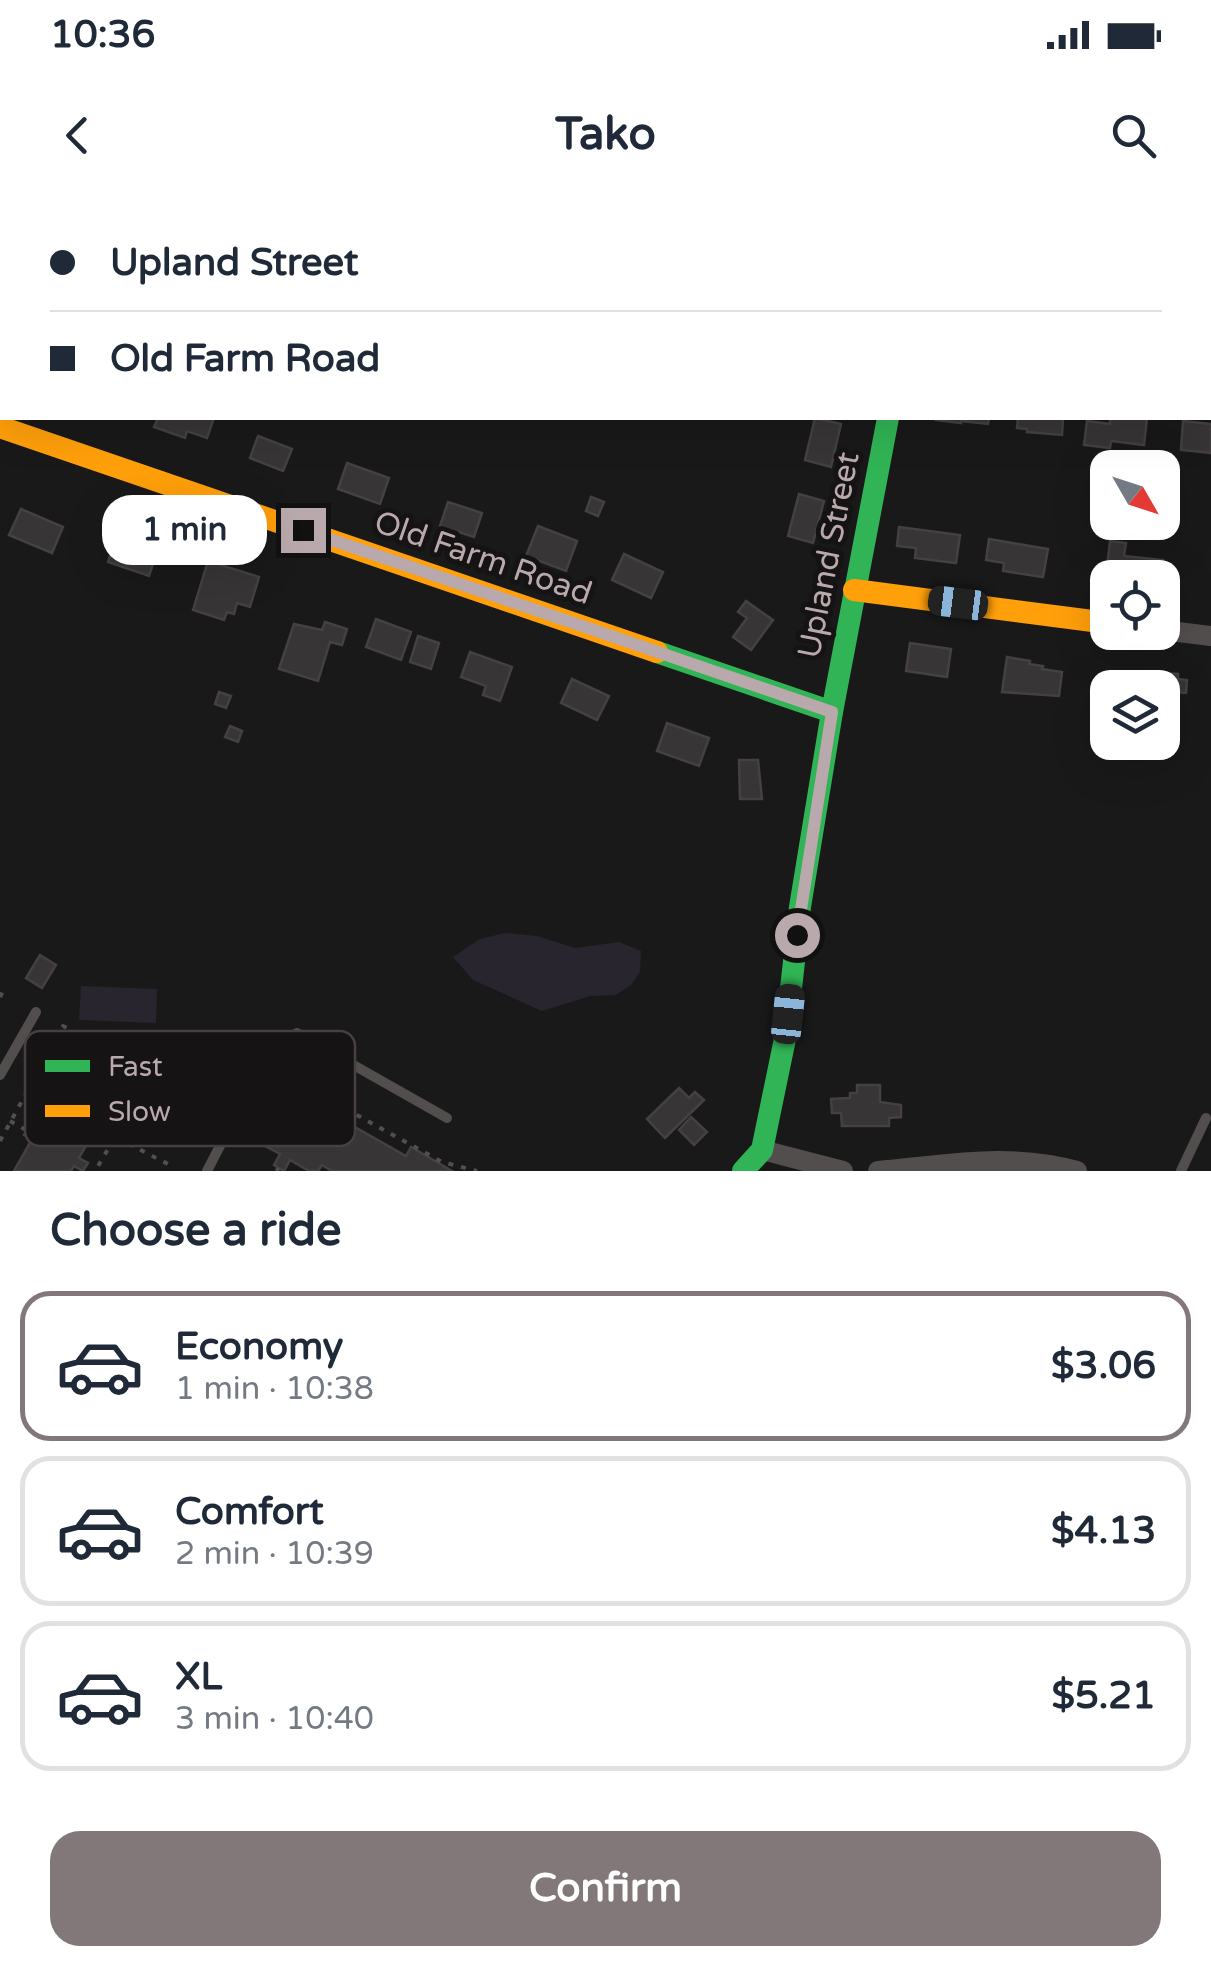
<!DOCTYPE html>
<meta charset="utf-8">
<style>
:root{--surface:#fff;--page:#f6f6f7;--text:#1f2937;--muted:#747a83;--line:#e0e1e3;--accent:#827779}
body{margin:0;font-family:"Varela Round",sans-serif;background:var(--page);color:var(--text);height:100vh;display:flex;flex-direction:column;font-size:38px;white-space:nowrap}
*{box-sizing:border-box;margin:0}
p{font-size:32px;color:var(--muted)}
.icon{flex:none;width:55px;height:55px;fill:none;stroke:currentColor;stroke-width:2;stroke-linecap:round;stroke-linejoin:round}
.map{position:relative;height:971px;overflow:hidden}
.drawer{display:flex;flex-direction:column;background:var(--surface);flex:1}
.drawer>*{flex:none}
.banner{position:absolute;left:0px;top:0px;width:1212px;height:220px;box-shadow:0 10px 40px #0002;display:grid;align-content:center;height:220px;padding:0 50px;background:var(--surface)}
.needle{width:65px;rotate:129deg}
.fabs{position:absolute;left:1090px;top:250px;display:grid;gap:20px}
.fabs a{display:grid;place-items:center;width:90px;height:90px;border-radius:20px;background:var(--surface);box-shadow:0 10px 40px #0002;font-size:50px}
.end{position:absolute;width:45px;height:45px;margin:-22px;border:12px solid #baa9ac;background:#111;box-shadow:0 0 0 5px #111}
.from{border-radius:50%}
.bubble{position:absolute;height:70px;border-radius:30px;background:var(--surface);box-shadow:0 10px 40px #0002;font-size:32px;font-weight:800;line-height:70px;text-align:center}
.car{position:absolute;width:30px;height:60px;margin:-30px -15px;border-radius:12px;box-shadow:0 0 8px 2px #0007;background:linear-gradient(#222 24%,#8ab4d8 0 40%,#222 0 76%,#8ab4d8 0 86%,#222 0)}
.banner b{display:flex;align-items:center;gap:35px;height:95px;font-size:38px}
.banner b+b{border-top:2px solid var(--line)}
.banner i{width:25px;height:25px;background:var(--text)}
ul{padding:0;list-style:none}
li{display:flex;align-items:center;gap:30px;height:150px;margin:0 20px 15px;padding:0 30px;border:5px solid var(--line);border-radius:30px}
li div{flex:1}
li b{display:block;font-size:38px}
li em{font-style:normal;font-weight:800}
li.on{border-color:var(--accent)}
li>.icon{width:90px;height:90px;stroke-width:1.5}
h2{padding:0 50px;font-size:45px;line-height:120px}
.button{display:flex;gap:20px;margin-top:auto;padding:20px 50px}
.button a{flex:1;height:115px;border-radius:30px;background:var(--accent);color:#fff;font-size:40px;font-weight:800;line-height:115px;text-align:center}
.status{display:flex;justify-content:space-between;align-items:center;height:70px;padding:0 50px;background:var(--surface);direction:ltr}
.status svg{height:28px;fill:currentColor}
header{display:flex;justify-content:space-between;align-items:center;height:130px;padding:0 50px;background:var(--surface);font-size:45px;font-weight:800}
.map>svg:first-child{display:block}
.green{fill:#28252f}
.building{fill:#373535;stroke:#454142;stroke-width:2.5}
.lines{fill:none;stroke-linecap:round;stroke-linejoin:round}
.path{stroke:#544f4f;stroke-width:4;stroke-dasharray:5 8;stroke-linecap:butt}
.lane{stroke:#534e4e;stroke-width:10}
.street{stroke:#534e4e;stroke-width:20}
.fast{stroke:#30b455;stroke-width:22}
.slow{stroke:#ff9f0a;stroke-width:22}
.route{stroke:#baa9ac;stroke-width:12}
.labels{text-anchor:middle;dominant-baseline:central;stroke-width:10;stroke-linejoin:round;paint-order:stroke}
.street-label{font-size:32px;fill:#baa9ac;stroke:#151313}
.key{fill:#151313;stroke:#474041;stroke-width:2.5}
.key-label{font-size:28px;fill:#baa9ac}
</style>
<div class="status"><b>10:36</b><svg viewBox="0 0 49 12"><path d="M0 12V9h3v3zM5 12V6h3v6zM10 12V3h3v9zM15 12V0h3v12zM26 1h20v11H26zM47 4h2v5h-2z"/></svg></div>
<header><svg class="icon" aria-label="back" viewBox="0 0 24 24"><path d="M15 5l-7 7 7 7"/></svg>Tako<svg class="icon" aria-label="search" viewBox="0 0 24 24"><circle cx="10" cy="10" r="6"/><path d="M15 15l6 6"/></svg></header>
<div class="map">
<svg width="1211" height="971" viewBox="0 0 1211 971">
<rect width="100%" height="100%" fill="#191919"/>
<g class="green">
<polygon points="505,733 537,736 575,748 619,742 641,751 640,772 631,785 616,795 590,796 542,811 473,780 453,757 480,739"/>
<polygon points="81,786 157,789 156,823 79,820"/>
</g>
<g class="building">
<polygon points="158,218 214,218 207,238 187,231 185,238 154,227"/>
<polygon points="815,218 841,224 831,267 805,260"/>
<polygon points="937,218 989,218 988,224 961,221 961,223 936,220"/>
<polygon points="1018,218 1063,218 1062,235 1027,232 1027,229 1017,228"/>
<polygon points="1110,218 1147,218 1144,245 1111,241 1110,248 1084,245 1087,221 1110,224"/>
<polygon points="1183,221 1211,224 1211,253 1181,250"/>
<polygon points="258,236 292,249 283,271 250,258"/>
<polygon points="347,263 389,278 380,304 338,289"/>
<polygon points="799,294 824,301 813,343 788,336"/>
<polygon points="591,297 604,302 598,316 586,311"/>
<polygon points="448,302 482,313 474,337 440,326"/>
<polygon points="21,309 63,327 52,353 9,335"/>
<polygon points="538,326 577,341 566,371 526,356"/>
<polygon points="899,327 960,335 956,363 915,358 916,348 897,346"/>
<polygon points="117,334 158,349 149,376 108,362"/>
<polygon points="989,339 1048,349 1043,377 1003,371 1004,363 986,360"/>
<polygon points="1110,341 1126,343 1124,356 1163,360 1161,378 1106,376"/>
<polygon points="624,354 663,372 651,398 612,380"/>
<polygon points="208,361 259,377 250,407 237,403 234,414 227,412 224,420 193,410"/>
<polygon points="746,401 773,420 751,450 733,437 747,418 738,412"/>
<polygon points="376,419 411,432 401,460 366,447"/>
<polygon points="325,422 347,429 342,445 330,442 318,481 279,469 294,424 322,430"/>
<polygon points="418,436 439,443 431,469 410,462"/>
<polygon points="910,443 951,449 947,477 906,471"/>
<polygon points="470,452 512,467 500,501 483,495 486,486 461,477"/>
<polygon points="1007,457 1030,461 1029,464 1043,466 1042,469 1062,472 1059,496 1002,492"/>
<polygon points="1149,472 1178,474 1178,479 1187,480 1186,493 1175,492 1175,507 1162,506 1162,488 1134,488 1134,474 1149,475"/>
<polygon points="572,479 609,496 597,520 561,503"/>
<polygon points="219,492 231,496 226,508 215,504"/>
<polygon points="667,523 709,538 699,566 657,551"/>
<polygon points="230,526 242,531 238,542 225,537"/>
<polygon points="739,560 758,560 762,599 740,599"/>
<polygon points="40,755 56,765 42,788 26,778"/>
<polygon points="92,853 136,878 123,900 131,905 126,914 118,909 101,940 92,935 79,958 88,963 83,971 74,966 71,971 14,971 32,939 24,935 29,926 37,931 54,902 62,906 77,881 69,877 73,870 80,874"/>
<polygon points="857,885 880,885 880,902 901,905 901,917 889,918 889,926 842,926 841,913 832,913 831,899 850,898 850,893 857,893"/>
<polygon points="679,888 689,898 695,892 704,900 665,938 647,919"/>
<polygon points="279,897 338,931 344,921 406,956 411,947 452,971 332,971 322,965 318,971 309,971 290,960 284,971 274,965 280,954 254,940"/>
<polygon points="691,917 707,932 694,945 679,930"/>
</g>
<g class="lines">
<g class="path">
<polyline points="0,797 3,791"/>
<polyline points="46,860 71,874"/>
<polyline points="277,871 442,962 477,971"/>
<polyline points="309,915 321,895"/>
<polyline points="10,921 26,930"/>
<polyline points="117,938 170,965"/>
<polyline points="0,941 63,826 99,844 112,831 157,854 159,864 95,971"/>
<polyline points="277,971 278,968"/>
</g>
<g class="lane">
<polyline points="0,875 36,812"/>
<polyline points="207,971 254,880 278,844 297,833 447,918"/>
<polyline points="1181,971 1206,918"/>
</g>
<g class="street">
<polyline points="678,0 686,2"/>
<polyline points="1210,178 1211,178"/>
<polyline points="1162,430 1211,436"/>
<polyline points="762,950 843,971"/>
<path d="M878,971C947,965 1008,952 1077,971"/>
</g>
<g class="fast">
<polyline points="926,2 927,0"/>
<polyline points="657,452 832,512"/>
<polyline points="743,971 762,950 786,834 800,707 832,512 888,218"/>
</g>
<g class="slow">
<polyline points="0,227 657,452"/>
<polyline points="854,390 1108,423"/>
</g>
</g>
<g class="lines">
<polyline class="route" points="303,330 832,512 797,735"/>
</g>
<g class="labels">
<g class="street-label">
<text transform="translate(829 355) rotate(-79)">Upland Street</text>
<text transform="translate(483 358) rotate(19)">Old Farm Road</text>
</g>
</g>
<rect x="25" y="831" width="330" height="115" rx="15" class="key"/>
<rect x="45" y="860" width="45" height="12" fill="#30b455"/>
<rect x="45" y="905" width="45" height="12" fill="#ff9f0a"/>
<g class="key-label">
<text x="108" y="876">Fast</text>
<text x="108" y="921">Slow</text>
</g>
</svg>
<div class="fabs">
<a><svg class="needle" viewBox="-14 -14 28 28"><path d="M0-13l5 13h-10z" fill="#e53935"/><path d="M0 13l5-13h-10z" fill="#747a83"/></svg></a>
<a><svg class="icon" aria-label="locate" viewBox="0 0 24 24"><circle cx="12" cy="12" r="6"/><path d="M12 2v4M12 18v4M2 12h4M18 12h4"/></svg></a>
<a><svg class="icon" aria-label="layers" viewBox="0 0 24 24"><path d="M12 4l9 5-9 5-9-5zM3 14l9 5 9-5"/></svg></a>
</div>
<i class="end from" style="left:797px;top:735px"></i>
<i class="end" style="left:303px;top:330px"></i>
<div class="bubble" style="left:102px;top:295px;width:165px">1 min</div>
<i class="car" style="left:958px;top:403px;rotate:277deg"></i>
<i class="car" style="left:788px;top:814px;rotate:6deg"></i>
<div class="banner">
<b><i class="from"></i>Upland Street</b>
<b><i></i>Old Farm Road</b>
</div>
</div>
<section class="drawer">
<h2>Choose a ride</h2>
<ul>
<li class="on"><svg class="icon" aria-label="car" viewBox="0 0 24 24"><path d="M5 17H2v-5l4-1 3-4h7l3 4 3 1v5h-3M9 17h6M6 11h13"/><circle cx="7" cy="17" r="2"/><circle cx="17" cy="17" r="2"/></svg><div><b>Economy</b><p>1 min · 10:38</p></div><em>$3.06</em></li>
<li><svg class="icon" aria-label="car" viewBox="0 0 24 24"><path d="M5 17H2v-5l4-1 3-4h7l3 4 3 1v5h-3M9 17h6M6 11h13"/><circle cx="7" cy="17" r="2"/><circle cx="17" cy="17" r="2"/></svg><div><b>Comfort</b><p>2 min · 10:39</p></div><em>$4.13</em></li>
<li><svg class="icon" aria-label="car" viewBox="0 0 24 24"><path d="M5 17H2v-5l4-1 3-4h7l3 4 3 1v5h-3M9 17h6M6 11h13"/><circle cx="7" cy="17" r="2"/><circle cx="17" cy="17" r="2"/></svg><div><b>XL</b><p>3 min · 10:40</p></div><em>$5.21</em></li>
</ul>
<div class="button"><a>Confirm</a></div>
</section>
